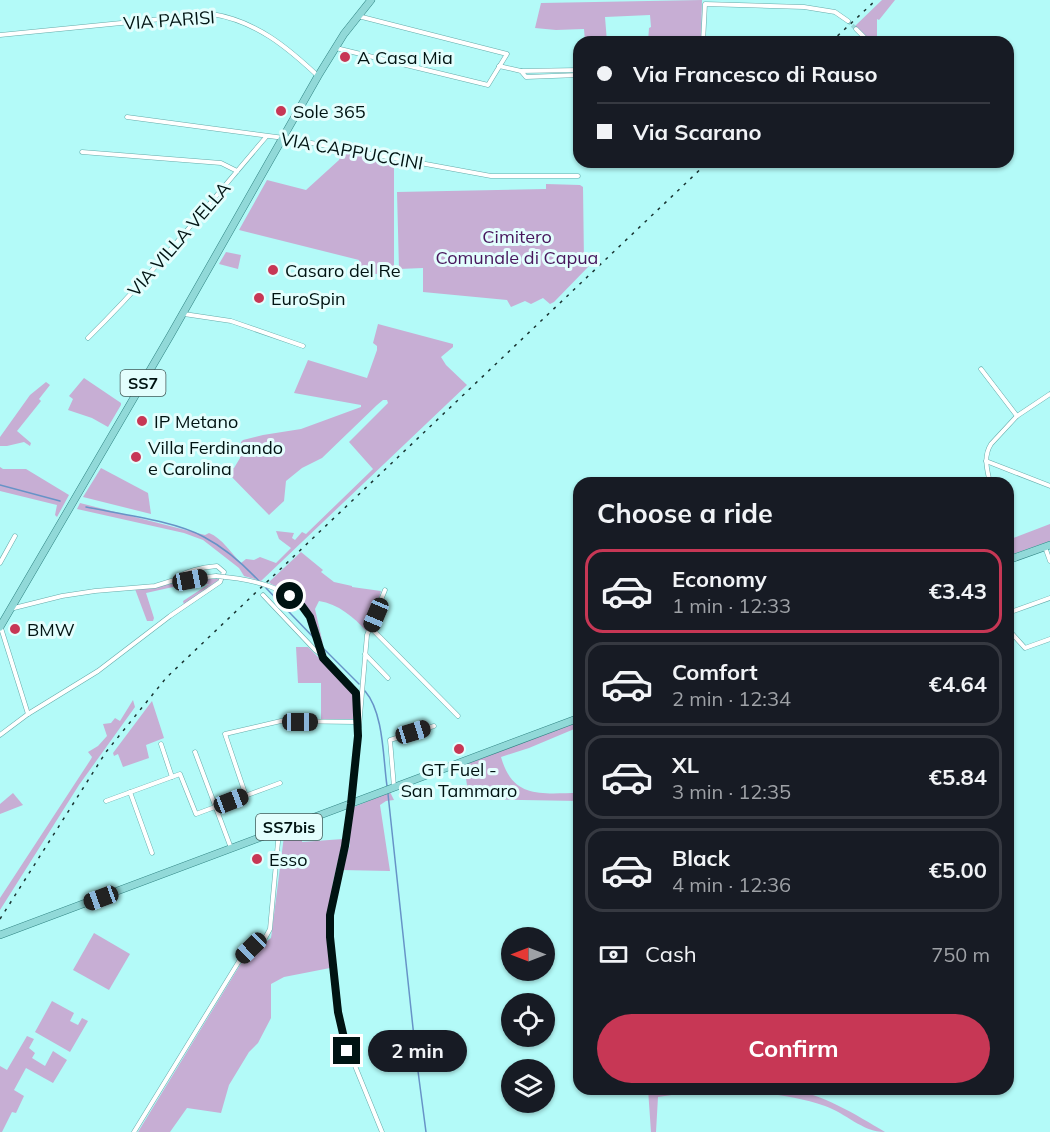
<!DOCTYPE html>
<meta charset="utf-8">
<style>
:root{--surface:#171b24;--page:#20242c;--text:#f1f3f6;--muted:#9ea1a6;--line:#363941;--accent:#c73755}
body{margin:0;font-family:Mulish,sans-serif;background:var(--page);color:var(--text);height:100vh;display:flex;flex-direction:column;font-size:22px;white-space:nowrap}
*{box-sizing:border-box;margin:0}
p{font-size:20px;color:var(--muted)}
.icon{flex:none;width:33px;height:33px;fill:none;stroke:currentColor;stroke-width:2;stroke-linecap:round;stroke-linejoin:round}
.map{position:relative;flex:1;overflow:hidden}
.sheet{position:absolute;left:573px;top:477px;width:441px;height:618px;display:flex;flex-direction:column;background:var(--surface);border-radius:18px;box-shadow:0 2px 4px #0004}
.sheet>*{flex:none}
.banner{position:absolute;left:573px;top:36px;width:441px;height:132px;border-radius:18px;box-shadow:0 2px 4px #0004;display:grid;align-content:center;height:132px;padding:0 24px;background:var(--surface)}
.needle{width:39px;rotate:270deg}
.controls{position:absolute;left:501px;top:927px;display:grid;gap:12px}
.controls a{display:grid;place-items:center;width:54px;height:54px;border-radius:50%;background:var(--surface);box-shadow:0 2px 4px #0004;font-size:30px}
.end{position:absolute;width:27px;height:27px;margin:-14px;border:8px solid #001312;background:#fff;box-shadow:0 0 0 3px #fff}
.from{border-radius:50%}
.bubble{position:absolute;height:42px;border-radius:21px;background:var(--surface);box-shadow:0 2px 4px #0004;font-size:20px;font-weight:700;line-height:42px;text-align:center}
.car{position:absolute;width:18px;height:36px;margin:-18px -9px;border-radius:8px;box-shadow:0 0 4px 2px #0007;background:linear-gradient(#222 24%,#8ab4d8 0 40%,#222 0 76%,#8ab4d8 0 86%,#222 0)}
.banner b{display:flex;align-items:center;gap:21px;height:57px;font-size:22px}
.banner b+b{border-top:2px solid var(--line)}
.banner i{width:15px;height:15px;background:var(--text)}
ul{padding:0;list-style:none}
li{display:flex;align-items:center;gap:18px;height:84px;margin:0 12px 9px;padding:0 12px;border:3px solid var(--line);border-radius:18px}
li div{flex:1}
li b{display:block;font-size:22px}
li em{font-style:normal;font-weight:700}
li.on{border-color:var(--accent)}
li>.icon{width:54px;height:54px;stroke-width:1.5}
h2{padding:0 24px;font-size:27px;line-height:72px}
.pay{display:flex;align-items:center;gap:15px;height:66px;padding:0 24px;font-size:22px}
.pay p{margin-inline-start:auto}
.action{display:flex;gap:12px;margin-top:auto;padding:12px 24px}
.action a{flex:1;height:69px;border-radius:36px;background:var(--accent);color:#fff;font-size:24px;font-weight:700;line-height:69px;text-align:center}
.map>svg:first-child{display:block}
.green{fill:#c7aed4}
.lines{fill:none;stroke-linecap:round;stroke-linejoin:round}
.stream{stroke:#6793c7;stroke-width:1.5}
.street-tunnel{stroke:#98d7d6;stroke-width:4;stroke-dasharray:4 2;stroke-linecap:butt}
.street-casing{stroke:#66abaa;stroke-width:5}
.primary-casing{stroke:#2f8382;stroke-width:8}
.street{stroke:#fff;stroke-width:4}
.primary{stroke:#91d9d8;stroke-width:7}
.rail{stroke:#193432;stroke-width:1.5;stroke-dasharray:3 6;stroke-linecap:butt}
.street-bridge-casing{stroke:#66abaa;stroke-width:5;stroke-linecap:butt}
.street-bridge{stroke:#fff;stroke-width:4}
.route{stroke:#001312;stroke-width:8}
.poi-dot{fill:#c73755;stroke:#e3fefd;stroke-width:2}
.labels{text-anchor:middle;dominant-baseline:central;stroke-width:6;stroke-linejoin:round;paint-order:stroke}
.shield{fill:#e3fefd;stroke:#445a58;stroke-width:1.5}
.shield-label{font-size:16px;font-weight:bold;fill:#001312}
.street-label{font-size:18px;fill:#001312;stroke:#e3fefd}
.poi-label{font-size:18px;fill:#001312;stroke:#e3fefd;text-anchor:start}
.park-label{font-size:18px;fill:#47165c;stroke:#e3fefd}
</style>
<div class="map">
<svg width="1050" height="1132" viewBox="0 0 1050 1132">
<rect width="100%" height="100%" fill="#b3faf8"/>
<g class="green">
<polygon points="702,0 701,42 648,42 649,28 651,27 650,15 605,17 607,42 585,42 584,29 556,30 535,28 541,3"/>
<polygon points="882,0 895,0 879,20 877,19 877,42 871,42 855,26"/>
<polygon points="341,152 394,161 394,274 359,274 359,260 239,230 267,180 306,190 339,160"/>
<polygon points="546,184 580,185 583,187 584,261 588,265 590,265 554,302 550,304 543,298 531,304 525,301 511,307 507,300 423,292 423,268 399,269 397,192 546,189"/>
<polygon points="226,252 241,255 238,269 219,264"/>
<path d="M378,324L453,344V347L441,357L446,365L467,385L261,581L244,576L239,568L203,540L184,533L77,509L80,503L205,535L209,533C222,538 231,553 241,563L246,559L254,560L260,557L276,563L291,548L279,539L276,531L294,533L292,538L295,540L302,532L306,534L373,469L349,442L388,403L387,400H383L377,405L322,458L302,468L286,481L284,501L269,515L224,469L234,468L240,458L241,442L243,440L263,435L301,429L361,407V405L294,393L308,360L367,378L377,350V346L373,343Z"/>
<polygon points="84,378 121,403 121,405 108,427 92,418 68,410 73,399 69,396"/>
<polygon points="46,382 50,385 39,399 41,401 17,431 31,443 30,446 24,442 7,446 0,446 0,437 30,395"/>
<polygon points="0,467 3,469 26,469 69,495 57,517 55,515 57,505 0,491"/>
<polygon points="101,468 148,493 151,514 83,497"/>
<polygon points="1050,524 1050,541 1013,554 1008,553 1008,540"/>
<path d="M301,552L323,570L321,572L334,582L352,586V587L381,591L374,617L366,631C354,617 338,604 319,601L315,609L323,644C320,639 319,632 316,626C308,605 291,592 271,584L269,582Z"/>
<polygon points="206,579 220,579 184,605 183,601 209,584 173,587 146,593 154,618 153,621 147,621 135,589"/>
<polygon points="296,647 308,647 353,692 353,719 321,719 321,683 298,683"/>
<polygon points="133,700 135,707 79,785 0,910 0,898 91,759 92,757 88,752 98,746 107,736 103,724 111,723 115,718 120,721"/>
<polygon points="152,701 164,738 146,745 149,758 123,767 118,754 114,756 113,753"/>
<path d="M579,721V727L529,748L501,757C513,800 542,793 579,793V801L469,799L464,765Z"/>
<polygon points="390,792 394,800 386,801 380,805 390,871 341,870 350,845 349,839 354,807"/>
<polygon points="13,793 23,805 0,814 0,804"/>
<polygon points="303,829 302,842 343,839 333,882 328,920 330,968 284,977 271,984 271,1018 258,1043 249,1052 229,1085 221,1113 187,1108 170,1132 138,1132 240,965 246,957 271,938 284,836"/>
<polygon points="94,933 130,954 109,990 73,970"/>
<polygon points="52,1001 74,1013 70,1021 78,1025 82,1018 88,1021 70,1052 35,1032"/>
<polygon points="27,1036 34,1039 29,1048 35,1053 32,1058 45,1066 53,1051 67,1060 53,1083 26,1068 14,1090 24,1096 16,1113 12,1112 2,1132 0,1132 0,1066 7,1070"/>
<polygon points="648,1089 712,1089 658,1097 656,1132 651,1132"/>
<path d="M723,1089C744,1089 767,1087 788,1089C823,1094 855,1114 885,1132C862,1132 846,1113 825,1106C793,1095 757,1092 723,1089Z"/>
</g>
<g class="lines">
<g class="stream">
<polyline points="0,485 60,501"/>
<path d="M86,507C120,514 175,521 204,537C225,548 243,564 259,581"/>
<polyline points="266,588 315,639"/>
<polyline points="323,648 359,684"/>
<path d="M365,691C384,713 383,759 387,786"/>
<polyline points="388,794 416,1056 426,1132"/>
</g>
<polyline class="street-tunnel" points="848,21 856,29"/>
<g class="street-casing">
<g id="street">
<polyline points="856,29 869,42"/>
<path d="M0,35L212,14C256,21 287,47 318,76"/>
<polyline points="703,42 705,4 804,7 835,12 848,21"/>
<polyline points="336,48 488,85 507,54 358,16"/>
<polyline points="499,66 521,71 526,77 579,75"/>
<polyline points="521,71 579,70"/>
<polyline points="127,117 284,138 491,176 578,176"/>
<polyline points="82,152 221,163 237,171"/>
<polyline points="184,314 231,321 303,346"/>
<path d="M88,338C152,275 208,205 266,137"/>
<polyline points="981,369 1017,416"/>
<polyline points="986,461 1050,486"/>
<path d="M990,483C987,469 983,457 991,444L1017,416L1050,394"/>
<polyline points="1045,547 1050,561"/>
<polyline points="0,563 15,536"/>
<path d="M263,595L315,650C321,653 350,685 356,693L358,736L351,804L345,846L333,897L330,937L342,1034L382,1132"/>
<polyline points="10,609 62,596 95,591 155,586 171,581 216,576"/>
<polyline points="1008,613 1050,598"/>
<polyline points="310,617 316,630 321,652"/>
<polyline points="1,628 28,714"/>
<polyline points="371,628 458,716"/>
<polyline points="1008,629 1025,648 1050,639"/>
<polyline points="365,654 388,678"/>
<polyline points="359,727 367,635 385,590"/>
<path d="M0,735L28,714L98,671L170,616L220,582L224,572L217,566C203,567 183,571 173,581"/>
<polyline points="161,744 172,777"/>
<polyline points="195,752 231,848"/>
<polyline points="394,787 390,740 434,726"/>
<polyline points="130,792 152,853"/>
<polyline points="246,796 225,734 281,721 356,722"/>
<polyline points="106,801 180,774 196,814 280,783"/>
<polyline points="134,1132 241,958 264,940 270,929 279,831"/>
</g>
</g>
<g class="primary-casing">
<g id="primary">
<polyline points="1008,560 1050,545"/>
<polyline points="0,627 170,336 318,76 344,34 371,0"/>
<polyline points="0,935 579,718"/>
</g>
</g>
<use href="#street" class="street"/>
<use href="#primary" class="primary"/>
<g class="rail">
<polyline points="831,42 876,0"/>
<polyline points="0,919 106,752 166,678 708,162"/>
</g>
<g class="street-bridge-casing">
<path id="street-bridge" d="M216,576C250,579 291,586 310,617"/>
</g>
<use href="#street-bridge" class="street-bridge"/>
</g>
<g class="lines">
<polyline class="route" points="290,596 302,606 310,617 323,658 356,693 358,736 351,804 345,846 330,915 330,937 338,1012 347,1051"/>
</g>
<g class="poi-dot">
<circle cx="345" cy="57" r="6"/>
<circle cx="281" cy="111" r="6"/>
<circle cx="273" cy="270" r="6"/>
<circle cx="259" cy="298" r="6"/>
<circle cx="142" cy="421" r="6"/>
<circle cx="136" cy="457" r="6"/>
<circle cx="15" cy="629" r="6"/>
<circle cx="459" cy="749" r="6"/>
<circle cx="257" cy="859" r="6"/>
</g>
<g class="labels">
<g class="shield">
<rect x="120.5" y="370" width="45" height="26" rx="4.5"/>
<rect x="256" y="814" width="66" height="26" rx="4.5"/>
</g>
<g class="shield-label">
<text x="143" y="383">SS7</text>
<text x="289" y="827">SS7bis</text>
</g>
<g class="street-label">
<text transform="translate(169 20) rotate(-4)">VIA PARISI</text>
<text transform="translate(352 151) rotate(10)">VIA CAPPUCCINI</text>
<text transform="translate(179 239) rotate(-49)">VIA VILLA VELLA</text>
</g>
<g class="poi-label">
<text x="357" y="57">A Casa Mia</text>
<text x="293" y="111">Sole 365</text>
<text x="285" y="270">Casaro del Re</text>
<text x="271" y="298">EuroSpin</text>
<text x="154" y="421">IP Metano</text>
<text x="148" y="447">Villa Ferdinando<tspan x="148" dy="21">e Carolina</tspan></text>
<text x="27" y="629">BMW</text>
<text x="459" y="769" text-anchor="middle">GT Fuel -<tspan x="459" dy="21">San Tammaro</tspan></text>
<text x="269" y="859">Esso</text>
</g>
<g class="park-label">
<text x="517" y="236">Cimitero<tspan x="517" dy="21">Comunale di Capua</tspan></text>
</g>
</g>
</svg>
<div class="controls">
<a><svg class="needle" viewBox="-14 -14 28 28"><path d="M0-13l5 13h-10z" fill="#e53935"/><path d="M0 13l5-13h-10z" fill="#9ea1a6"/></svg></a>
<a><svg class="icon" aria-label="locate" viewBox="0 0 24 24"><circle cx="12" cy="12" r="6"/><path d="M12 2v4M12 18v4M2 12h4M18 12h4"/></svg></a>
<a><svg class="icon" aria-label="layers" viewBox="0 0 24 24"><path d="M12 4l9 5-9 5-9-5zM3 14l9 5 9-5"/></svg></a>
</div>
<i class="end from" style="left:290px;top:596px"></i>
<i class="end" style="left:347px;top:1051px"></i>
<div class="bubble" style="left:368px;top:1030px;width:99px">2 min</div>
<i class="car" style="left:190px;top:580px;rotate:79deg"></i>
<i class="car" style="left:376px;top:615px;rotate:203deg"></i>
<i class="car" style="left:300px;top:722px;rotate:90deg"></i>
<i class="car" style="left:413px;top:732px;rotate:73deg"></i>
<i class="car" style="left:231px;top:801px;rotate:69deg"></i>
<i class="car" style="left:101px;top:898px;rotate:250deg"></i>
<i class="car" style="left:251px;top:948px;rotate:226deg"></i>
<div class="banner">
<b><i class="from"></i>Via Francesco di Rauso</b>
<b><i></i>Via Scarano</b>
</div>
<section class="sheet">
<h2>Choose a ride</h2>
<ul>
<li class="on"><svg class="icon" aria-label="car" viewBox="0 0 24 24"><path d="M5 17H2v-5l4-1 3-4h7l3 4 3 1v5h-3M9 17h6M6 11h13"/><circle cx="7" cy="17" r="2"/><circle cx="17" cy="17" r="2"/></svg><div><b>Economy</b><p>1 min · 12:33</p></div><em>€3.43</em></li>
<li><svg class="icon" aria-label="car" viewBox="0 0 24 24"><path d="M5 17H2v-5l4-1 3-4h7l3 4 3 1v5h-3M9 17h6M6 11h13"/><circle cx="7" cy="17" r="2"/><circle cx="17" cy="17" r="2"/></svg><div><b>Comfort</b><p>2 min · 12:34</p></div><em>€4.64</em></li>
<li><svg class="icon" aria-label="car" viewBox="0 0 24 24"><path d="M5 17H2v-5l4-1 3-4h7l3 4 3 1v5h-3M9 17h6M6 11h13"/><circle cx="7" cy="17" r="2"/><circle cx="17" cy="17" r="2"/></svg><div><b>XL</b><p>3 min · 12:35</p></div><em>€5.84</em></li>
<li><svg class="icon" aria-label="car" viewBox="0 0 24 24"><path d="M5 17H2v-5l4-1 3-4h7l3 4 3 1v5h-3M9 17h6M6 11h13"/><circle cx="7" cy="17" r="2"/><circle cx="17" cy="17" r="2"/></svg><div><b>Black</b><p>4 min · 12:36</p></div><em>€5.00</em></li>
</ul>
<div class="pay"><svg class="icon" aria-label="cash" viewBox="0 0 24 24"><path d="M3 7h18v10H3z"/><circle cx="12" cy="12" r="2"/></svg>Cash<p>750 m</p></div>
<div class="action"><a>Confirm</a></div>
</section>
</div>
